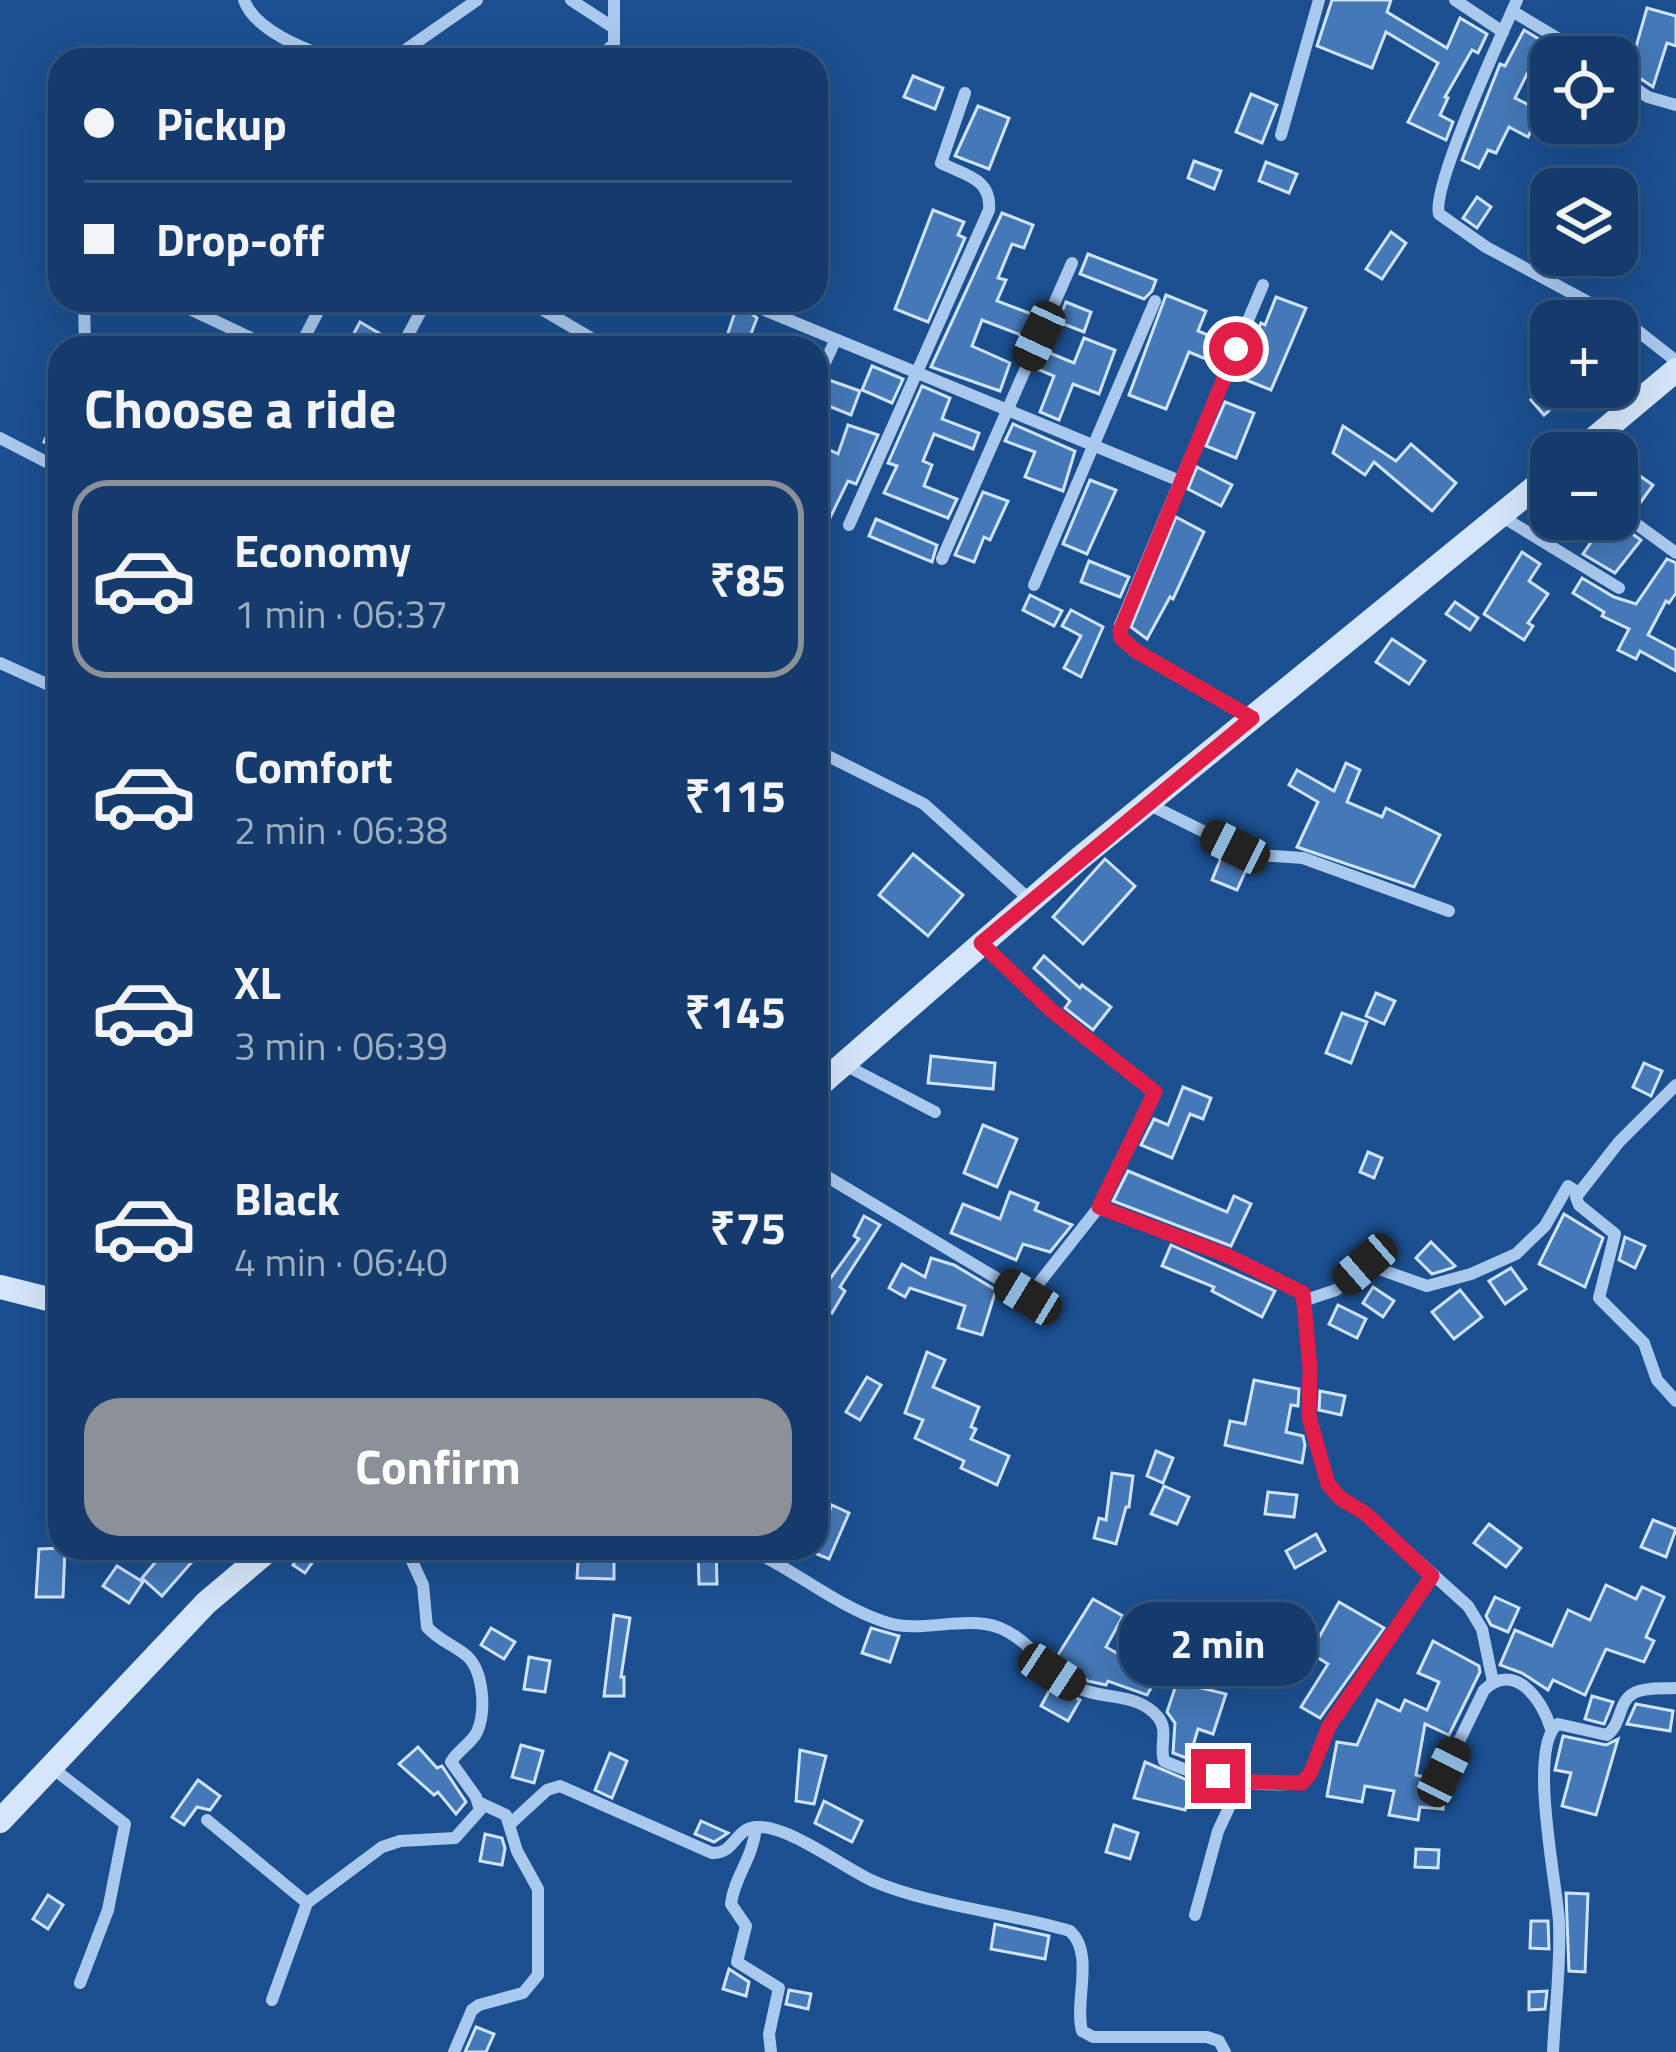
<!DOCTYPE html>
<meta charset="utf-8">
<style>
:root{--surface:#143b6b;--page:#1d4271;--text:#f1f3f6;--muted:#9dadc1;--line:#33557e;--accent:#8c9099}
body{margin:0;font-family:"Titillium Web",sans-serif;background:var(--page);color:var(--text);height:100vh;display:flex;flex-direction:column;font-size:45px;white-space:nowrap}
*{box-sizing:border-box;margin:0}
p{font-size:39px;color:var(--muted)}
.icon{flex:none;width:66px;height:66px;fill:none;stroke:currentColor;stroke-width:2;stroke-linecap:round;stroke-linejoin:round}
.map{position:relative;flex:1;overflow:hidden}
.panel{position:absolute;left:48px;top:336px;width:780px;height:1224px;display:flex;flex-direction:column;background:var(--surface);border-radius:36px;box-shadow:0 12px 48px #0002,0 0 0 3px var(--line)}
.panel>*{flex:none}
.guide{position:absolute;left:48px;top:48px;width:780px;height:264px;border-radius:36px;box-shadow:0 12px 48px #0002,0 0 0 3px var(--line);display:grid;align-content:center;height:264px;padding:0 36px;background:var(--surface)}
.controls{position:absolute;left:1530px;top:36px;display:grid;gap:24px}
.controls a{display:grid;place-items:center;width:108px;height:108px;border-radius:24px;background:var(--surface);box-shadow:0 12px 48px #0002,0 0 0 3px var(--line);font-size:60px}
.end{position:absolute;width:54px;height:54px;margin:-27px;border:15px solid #e11d48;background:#fff;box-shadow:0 0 0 6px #fff}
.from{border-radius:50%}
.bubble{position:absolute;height:84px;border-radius:36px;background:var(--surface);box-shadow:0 12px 48px #0002,0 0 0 3px var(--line);font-size:39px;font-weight:700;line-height:84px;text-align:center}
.car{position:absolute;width:36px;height:72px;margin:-36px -18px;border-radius:15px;box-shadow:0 0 9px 3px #0007;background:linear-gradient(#222 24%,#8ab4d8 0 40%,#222 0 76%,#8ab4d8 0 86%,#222 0)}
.guide b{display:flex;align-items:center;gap:42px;height:114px;font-size:45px}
.guide b+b{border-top:3px solid var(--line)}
.guide i{width:30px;height:30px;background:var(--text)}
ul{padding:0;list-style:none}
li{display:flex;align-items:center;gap:36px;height:198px;margin:0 24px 18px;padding:0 12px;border:6px solid transparent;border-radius:36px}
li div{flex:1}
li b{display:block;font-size:45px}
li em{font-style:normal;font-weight:700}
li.selected{border-color:var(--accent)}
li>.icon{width:108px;height:108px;stroke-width:1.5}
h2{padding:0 36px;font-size:54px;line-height:144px}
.cta{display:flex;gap:24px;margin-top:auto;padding:24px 36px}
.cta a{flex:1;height:138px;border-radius:36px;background:var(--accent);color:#fff;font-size:48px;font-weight:700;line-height:138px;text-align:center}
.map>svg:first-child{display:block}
.building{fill:#4478b7;stroke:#cfe3fa;stroke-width:3}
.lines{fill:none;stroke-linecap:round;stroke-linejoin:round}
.street{stroke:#a9c9ee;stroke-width:12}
.secondary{stroke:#d6e6fa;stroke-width:24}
.route{stroke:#e11d48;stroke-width:15}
</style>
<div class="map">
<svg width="1676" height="2052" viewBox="0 0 1676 2052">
<rect width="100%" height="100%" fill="#1b4f8f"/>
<g class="building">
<polygon points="1332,0 1391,0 1387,12 1447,48 1460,18 1487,34 1478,53 1472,50 1445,97 1448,98 1440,115 1453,122 1446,140 1408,122 1438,63 1386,32 1372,68 1317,46"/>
<polygon points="1647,8 1676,16 1676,46 1667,43 1653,87 1629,71"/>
<polygon points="1524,30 1569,57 1537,54 1515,98 1541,111 1528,137 1509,127 1496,153 1488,150 1479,168 1462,160 1500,64 1505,66"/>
<polygon points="913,76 943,88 935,109 904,97"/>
<polygon points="1251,94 1277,105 1262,143 1236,132"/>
<polygon points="978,106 1009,118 989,169 955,156"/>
<polygon points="1194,161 1221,171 1214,189 1188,178"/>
<polygon points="1266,162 1297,174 1289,193 1259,181"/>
<polygon points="1477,197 1491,207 1477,228 1463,218"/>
<polygon points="933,210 964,222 958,235 965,238 928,322 895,309"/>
<polygon points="1002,213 1033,225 1024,248 1012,244 998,278 1006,280 997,301 1034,315 1026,337 982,320 972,346 1010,363 1000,391 931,367"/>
<polygon points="1391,232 1406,243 1382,279 1366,269"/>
<polygon points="1088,254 1156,280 1152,291 1144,299 1080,274"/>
<polygon points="1166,295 1206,311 1198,331 1227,343 1218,364 1189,352 1166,409 1129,395"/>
<polygon points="1276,297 1306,308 1271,390 1241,378 1242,373 1238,372 1261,323 1265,325"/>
<polygon points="739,300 749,300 747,310 757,318 751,334 785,348 723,348"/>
<polygon points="1066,302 1091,312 1084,332 1058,322"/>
<polygon points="360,322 384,336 378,348 351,339"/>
<polygon points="1084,338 1115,350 1099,394 1073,384 1059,420 1040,412 1054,376 1037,369 1045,351 1074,363"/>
<polygon points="872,366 903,379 892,403 862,390"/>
<polygon points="829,380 860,391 851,415 816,401 817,392"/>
<polygon points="1549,385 1561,400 1544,415 1531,400"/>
<polygon points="922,386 950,398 942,419 979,433 973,449 934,434 923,461 932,465 924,486 957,499 948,518 884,493 897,466 888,463"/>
<polygon points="1225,402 1254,413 1236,458 1206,446"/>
<polygon points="60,406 60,449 44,442"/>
<polygon points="1013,424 1075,451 1063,491 1025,477 1035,452 1005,441"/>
<polygon points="848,425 878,435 856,484 848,481 828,522 816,518 816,482 830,450 838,454"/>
<polygon points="1343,426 1396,461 1411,444 1456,483 1432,511 1374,462 1365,475 1333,453"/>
<polygon points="1197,467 1232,485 1221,506 1188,489"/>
<polygon points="1640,476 1653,485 1635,510 1622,501"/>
<polygon points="1090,480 1116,490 1087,554 1063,544"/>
<polygon points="983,492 1008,501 990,540 984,537 974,562 955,555"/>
<polygon points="1176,517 1204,532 1173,599 1170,597 1147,639 1131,627"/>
<polygon points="876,519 937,545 932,562 869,536"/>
<polygon points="1579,519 1612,519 1641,540 1615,573 1583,554 1598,532"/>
<polygon points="1522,552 1540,564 1529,581 1548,594 1528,623 1533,626 1524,640 1484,614"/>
<polygon points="1667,559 1676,563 1676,593 1669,603 1666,601 1648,635 1676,650 1676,671 1640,651 1636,659 1618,650 1629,629 1602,616 1604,612 1573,593 1582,578 1614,597 1636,604"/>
<polygon points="1089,561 1129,577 1120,597 1081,582"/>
<polygon points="1030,595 1062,611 1054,626 1023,610"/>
<polygon points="1455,602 1478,618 1470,630 1446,614"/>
<polygon points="1071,610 1103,627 1081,677 1064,668 1081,636 1062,626"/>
<polygon points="1392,639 1425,661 1409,684 1376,662"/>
<polygon points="1346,763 1360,770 1347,802 1382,817 1386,808 1440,835 1414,887 1297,847 1318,802 1289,785 1297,770 1334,791"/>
<polygon points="1223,853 1249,863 1237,890 1212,880"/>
<polygon points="913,854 963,895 928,936 879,895"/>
<polygon points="1105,859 1135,886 1083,944 1053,917"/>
<polygon points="1044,956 1080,988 1082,985 1111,1007 1093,1030 1065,1008 1070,1001 1034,968"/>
<polygon points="1376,993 1395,1001 1384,1024 1366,1016"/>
<polygon points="1342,1013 1367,1022 1351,1063 1326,1053"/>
<polygon points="931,1056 995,1063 993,1089 928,1083"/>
<polygon points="1644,1063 1662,1071 1651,1096 1633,1087"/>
<polygon points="1183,1087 1211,1098 1203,1119 1190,1114 1172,1158 1141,1145 1154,1119 1168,1125"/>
<polygon points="983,1125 1017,1139 997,1187 964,1173"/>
<polygon points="1368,1152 1382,1158 1374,1178 1360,1172"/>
<polygon points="1128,1171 1227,1212 1234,1196 1251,1204 1231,1246 1113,1201"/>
<polygon points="1010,1192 1038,1203 1035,1210 1072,1225 1050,1252 1023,1244 1016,1260 951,1233 963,1204 1000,1219"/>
<polygon points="1564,1214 1603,1238 1585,1287 1539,1264"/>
<polygon points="864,1216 880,1225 840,1287 845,1291 832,1313 816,1304 816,1298 859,1239 854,1236"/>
<polygon points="1625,1237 1645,1246 1635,1268 1619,1260"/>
<polygon points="1431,1242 1455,1266 1452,1268 1432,1274 1416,1258"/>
<polygon points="1171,1245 1275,1291 1262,1317 1212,1291 1214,1287 1162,1266"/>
<polygon points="931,1258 954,1265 996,1290 982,1335 958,1328 965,1306 910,1288 905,1297 889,1288 902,1264 925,1277"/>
<polygon points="1511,1268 1526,1289 1505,1304 1489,1281"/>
<polygon points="1373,1287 1394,1301 1383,1317 1363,1303"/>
<polygon points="1460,1290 1482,1317 1454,1339 1432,1312"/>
<polygon points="1338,1305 1366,1319 1357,1338 1329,1324"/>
<polygon points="927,1352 945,1360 933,1387 979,1407 971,1427 976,1429 971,1439 1009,1456 997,1485 961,1468 964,1461 915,1438 923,1420 905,1413"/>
<polygon points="867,1377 881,1385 860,1420 846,1412"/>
<polygon points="1254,1380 1299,1389 1298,1406 1291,1405 1286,1432 1303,1436 1305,1445 1302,1463 1225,1445 1230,1421 1245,1424"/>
<polygon points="1320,1391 1345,1396 1341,1415 1319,1410"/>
<polygon points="1156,1451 1173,1458 1163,1483 1147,1476"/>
<polygon points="1112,1473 1133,1476 1129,1507 1126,1507 1116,1544 1094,1538 1099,1518 1106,1520"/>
<polygon points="1164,1486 1189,1497 1177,1524 1151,1514"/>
<polygon points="1268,1492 1297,1495 1294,1517 1265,1514"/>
<polygon points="832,1505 849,1513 829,1559 812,1552"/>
<polygon points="1653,1520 1676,1529 1666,1557 1641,1547"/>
<polygon points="1489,1524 1521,1548 1506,1567 1474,1543"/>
<polygon points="1316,1534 1325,1551 1295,1568 1286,1551"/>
<polygon points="65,1548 63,1597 36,1597 39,1549"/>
<polygon points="142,1548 190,1548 198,1555 162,1596 142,1578 159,1558"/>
<polygon points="304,1548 322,1548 305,1573 293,1565"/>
<polygon points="698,1548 716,1548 717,1584 699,1584"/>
<polygon points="614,1560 614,1579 577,1578 578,1561"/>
<polygon points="117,1566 143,1582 129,1603 103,1586"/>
<polygon points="1606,1585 1636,1599 1642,1587 1664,1597 1646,1637 1654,1641 1644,1662 1606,1649 1585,1695 1553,1680 1548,1690 1522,1673 1500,1665 1515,1630 1552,1646 1568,1610 1590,1620"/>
<polygon points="1495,1597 1519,1608 1508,1632 1491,1625 1486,1616"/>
<polygon points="1093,1599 1123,1616 1106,1647 1158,1676 1147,1695 1108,1681 1106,1685 1088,1681 1056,1658"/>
<polygon points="1339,1602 1384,1628 1320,1718 1301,1707 1328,1664 1310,1653"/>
<polygon points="614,1615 630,1618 621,1677 624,1677 624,1696 604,1696"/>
<polygon points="491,1628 515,1642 504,1659 481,1645"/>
<polygon points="871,1628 899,1636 890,1662 862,1653"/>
<polygon points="1433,1641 1479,1666 1480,1672 1449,1735 1425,1724 1416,1775 1445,1782 1443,1809 1420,1807 1418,1820 1389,1815 1394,1791 1365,1786 1362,1802 1327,1796 1337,1742 1357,1745 1377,1700 1400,1711 1405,1700 1427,1710 1439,1682 1418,1673"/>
<polygon points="529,1657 550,1661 545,1692 524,1689"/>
<polygon points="1177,1682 1226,1694 1213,1734 1198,1729 1189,1759 1173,1753 1175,1723 1167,1712"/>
<polygon points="1053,1684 1080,1700 1068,1721 1041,1706"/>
<polygon points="1592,1696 1613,1702 1604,1724 1585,1719"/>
<polygon points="1636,1704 1673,1711 1670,1731 1627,1724"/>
<polygon points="1563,1736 1606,1745 1618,1739 1596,1815 1562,1806 1571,1773 1555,1770"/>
<polygon points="521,1745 543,1751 534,1783 512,1777"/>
<polygon points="418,1747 437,1768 442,1766 466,1802 456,1814 438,1792 434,1795 399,1764"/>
<polygon points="800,1750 826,1756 814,1804 796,1801"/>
<polygon points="610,1753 627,1761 612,1798 595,1790"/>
<polygon points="1145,1762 1194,1783 1185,1810 1134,1798"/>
<polygon points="198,1780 220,1796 210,1810 197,1807 184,1825 172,1817"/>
<polygon points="824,1801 862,1821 852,1842 815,1823"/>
<polygon points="701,1821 728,1833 714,1842 695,1834"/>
<polygon points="1114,1825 1138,1833 1130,1859 1106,1852"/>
<polygon points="485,1834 502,1838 505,1848 502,1865 480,1861"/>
<polygon points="1416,1849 1439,1850 1438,1868 1415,1867"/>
<polygon points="1566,1893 1588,1894 1585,1972 1569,1971"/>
<polygon points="48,1895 63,1905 48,1929 33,1919"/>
<polygon points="1531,1921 1548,1921 1549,1949 1530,1948"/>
<polygon points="995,1924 1049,1936 1045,1959 991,1949"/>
<polygon points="729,1969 749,1982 746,1996 723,1989"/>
<polygon points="789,1990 811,1994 808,2009 786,2004"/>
<polygon points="1547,1991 1545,2009 1529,2010 1529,1992"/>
<polygon points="476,2027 494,2034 486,2052 465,2052"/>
</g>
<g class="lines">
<g class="street">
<path d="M244,0C255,31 305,49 335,60"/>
<polyline points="571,0 614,28 614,44 595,60"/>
<polyline points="1455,0 1503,32"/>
<path d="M1517,0C1502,34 1431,187 1439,214L1486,247L1629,324L1676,361"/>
<polyline points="1512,11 1589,57"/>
<polyline points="614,28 614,0"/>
<polyline points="391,60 477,0"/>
<polyline points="1617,76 1648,97 1676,105"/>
<polyline points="1281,135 1319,0"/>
<polyline points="84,300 85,348"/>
<polyline points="171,300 272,348"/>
<polyline points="526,300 608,348"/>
<polyline points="757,307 1180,481 1120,625 1121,638 1136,651 1252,718"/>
<polyline points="299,348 324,300"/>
<polyline points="401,348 422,309 422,300"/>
<polyline points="816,382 835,341"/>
<polyline points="0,438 60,469"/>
<polyline points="1180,481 1263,285"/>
<polyline points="1617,510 1676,553"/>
<polyline points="1501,516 1619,588"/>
<path d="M849,525L989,210C992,178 964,175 941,163L965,93"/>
<polyline points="942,559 1072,263"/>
<polyline points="1034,585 1155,301"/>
<polyline points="0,663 60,690"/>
<polyline points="816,750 924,804 1030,900"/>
<polyline points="1148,804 1235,847 1258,855 1303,858 1449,911"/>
<polyline points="845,1065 935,1112"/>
<polyline points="1676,1085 1619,1142 1576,1197 1579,1205 1615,1234 1599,1298 1644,1343 1657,1380 1676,1401"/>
<polyline points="816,1170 1028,1297 1099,1207 1155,1092 1051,1011 981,943"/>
<polyline points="1099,1207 1226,1255 1303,1293 1310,1368 1308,1417 1328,1483 1340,1498 1366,1514 1468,1606 1482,1629 1493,1682"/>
<polyline points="1306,1300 1336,1290 1365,1264 1427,1286 1471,1274 1516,1254 1545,1226 1568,1186 1579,1193"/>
<path d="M747,1548C794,1569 836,1606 885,1622C917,1633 952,1619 985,1624C1023,1629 1043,1668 1074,1686C1101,1701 1137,1691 1158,1717C1169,1730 1159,1747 1164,1761C1203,1779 1260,1788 1302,1783L1310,1774L1329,1726L1432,1576"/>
<polyline points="51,1767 125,1824 108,1910 80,1983"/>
<path d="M1444,1772L1484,1690C1515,1660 1543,1701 1551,1729"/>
<polyline points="207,1820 307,1903"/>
<path d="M510,1824L547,1790L560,1786L712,1853C735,1854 734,1829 756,1827C789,1825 842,1867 873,1881C928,1905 1009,1913 1070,1931C1095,1954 1074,2001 1082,2031L1093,2037H1207L1219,2041L1225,2052"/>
<path d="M756,1827C753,1859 734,1877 731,1904L746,1926L737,1962L779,1988L769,2034L771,2052"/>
<polyline points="1195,1915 1218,1831 1242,1780"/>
<path d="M272,2000L307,1903L382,1847L400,1841L455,1838L480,1810L476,1797L451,1762C458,1750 471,1744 477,1732C486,1712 484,1672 467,1656C454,1645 438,1640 427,1627L423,1585L406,1548"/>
<polyline points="454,2052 472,2010 479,2005 523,1993 538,1975 538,1889 517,1851 506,1815 480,1803"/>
<path d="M1553,2052C1555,2009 1561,1965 1559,1922C1557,1884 1527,1746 1558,1724L1607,1735C1622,1724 1618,1701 1634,1693C1645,1687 1664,1689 1676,1688"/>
</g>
<g class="secondary">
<polyline points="1577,453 1676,370"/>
<polyline points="816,1088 1079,859 1551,474"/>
<polyline points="0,1287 60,1302"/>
<polyline points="0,1821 206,1603 271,1548"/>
</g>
</g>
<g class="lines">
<polyline class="route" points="1218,1776 1255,1782 1302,1783 1310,1774 1329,1726 1432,1576 1366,1514 1340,1498 1328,1484 1309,1417 1310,1368 1303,1293 1226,1255 1099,1207 1155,1092 1052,1011 981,943 1252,718 1136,651 1121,638 1120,631 1236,349"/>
</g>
</svg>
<div class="controls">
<a><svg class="icon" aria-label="locate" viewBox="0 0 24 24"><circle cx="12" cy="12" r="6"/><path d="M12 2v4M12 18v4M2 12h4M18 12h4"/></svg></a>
<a><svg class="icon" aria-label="layers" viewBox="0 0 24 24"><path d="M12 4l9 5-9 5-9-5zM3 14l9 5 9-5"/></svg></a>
<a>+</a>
<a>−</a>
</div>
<i class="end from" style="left:1236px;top:349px"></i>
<i class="end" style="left:1218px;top:1776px"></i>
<div class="bubble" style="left:1119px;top:1602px;width:198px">2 min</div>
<i class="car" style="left:1039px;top:336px;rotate:205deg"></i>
<i class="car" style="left:1235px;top:847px;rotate:296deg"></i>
<i class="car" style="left:1365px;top:1264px;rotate:229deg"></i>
<i class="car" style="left:1028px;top:1297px;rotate:301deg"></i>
<i class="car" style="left:1052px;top:1672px;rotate:123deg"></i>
<i class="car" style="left:1444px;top:1772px;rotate:26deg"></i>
<div class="guide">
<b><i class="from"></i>Pickup</b>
<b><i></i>Drop-off</b>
</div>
<section class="panel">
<h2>Choose a ride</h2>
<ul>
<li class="selected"><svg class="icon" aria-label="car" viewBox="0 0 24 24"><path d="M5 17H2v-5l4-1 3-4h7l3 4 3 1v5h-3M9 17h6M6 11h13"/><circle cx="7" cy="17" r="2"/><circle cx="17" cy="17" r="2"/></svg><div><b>Economy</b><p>1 min · 06:37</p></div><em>₹85</em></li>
<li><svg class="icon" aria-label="car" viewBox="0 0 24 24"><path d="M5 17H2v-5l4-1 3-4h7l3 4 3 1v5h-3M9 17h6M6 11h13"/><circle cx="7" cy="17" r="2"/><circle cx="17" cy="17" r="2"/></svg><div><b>Comfort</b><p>2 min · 06:38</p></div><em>₹115</em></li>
<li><svg class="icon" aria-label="car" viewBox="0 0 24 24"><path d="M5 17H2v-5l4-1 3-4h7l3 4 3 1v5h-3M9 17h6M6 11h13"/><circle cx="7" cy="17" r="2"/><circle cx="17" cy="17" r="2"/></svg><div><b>XL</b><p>3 min · 06:39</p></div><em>₹145</em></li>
<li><svg class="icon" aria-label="car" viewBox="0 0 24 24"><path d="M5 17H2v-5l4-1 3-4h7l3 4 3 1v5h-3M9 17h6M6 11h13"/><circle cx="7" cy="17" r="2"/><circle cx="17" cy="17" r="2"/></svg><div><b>Black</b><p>4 min · 06:40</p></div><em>₹75</em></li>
</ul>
<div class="cta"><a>Confirm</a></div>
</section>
</div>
